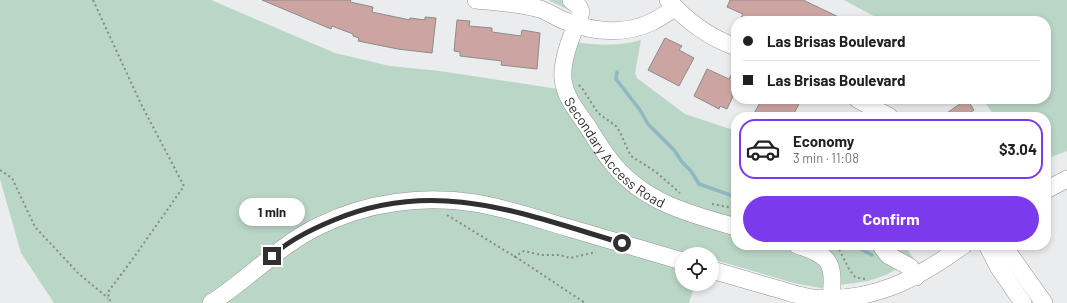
<!DOCTYPE html>
<meta charset="utf-8">
<style>
:root{--surface:#fff;--page:#f6f6f6;--text:#202124;--muted:#757577;--line:#e0e0e0;--accent:#7c3aed}
body{margin:0;font-family:Barlow,sans-serif;background:var(--page);color:var(--text);height:100vh;display:flex;flex-direction:column;font-size:15px;white-space:nowrap}
*{box-sizing:border-box;margin:0}
p{font-size:13px;color:var(--muted)}
.icon{flex:none;width:22px;height:22px;fill:none;stroke:currentColor;stroke-width:2;stroke-linecap:round;stroke-linejoin:round}
.map{position:relative;flex:1;overflow:hidden}
.side{position:absolute;left:731px;top:112px;width:320px;height:138px;display:flex;flex-direction:column;background:var(--surface);border-radius:16px;box-shadow:0 2px 6px #0003}
.side>*{flex:none}
.top-card{position:absolute;left:731px;top:16px;width:320px;height:88px;border-radius:16px;box-shadow:0 2px 6px #0003;display:grid;align-content:center;height:88px;padding:0 12px;background:var(--surface)}
.tools{position:absolute;left:675px;top:247px;display:grid;gap:8px}
.tools a{display:grid;place-items:center;width:44px;height:44px;border-radius:50%;background:var(--surface);box-shadow:0 2px 6px #0003;font-size:20px}
.end{position:absolute;width:18px;height:18px;margin:-9px;border:5px solid #303031;background:#fff;box-shadow:0 0 0 2px #fff}
.from{border-radius:50%}
.bubble{position:absolute;height:28px;border-radius:14px;background:var(--surface);box-shadow:0 2px 6px #0003;font-size:13px;font-weight:700;line-height:28px;text-align:center}
.top-card b{display:flex;align-items:center;gap:14px;height:38px;font-size:15px}
.top-card b+b{border-top:1px solid var(--line)}
.top-card i{width:10px;height:10px;background:var(--text)}
ul{padding:7px 0 0;list-style:none}
li{display:flex;align-items:center;gap:12px;height:60px;margin:0 8px 6px;padding:0 4px;border:2px solid transparent;border-radius:16px}
li div{flex:1}
li b{display:block;font-size:15px}
li em{font-style:normal;font-weight:700}
li.active{border-color:var(--accent)}
li>.icon{width:36px;height:36px;stroke-width:1.5}
.primary-button{display:flex;gap:8px;margin-top:auto;padding:8px 12px}
.primary-button a{flex:1;height:46px;border-radius:24px;background:var(--accent);color:#fff;font-size:16px;font-weight:700;line-height:46px;text-align:center}
.map>svg:first-child{display:block}
.green{fill:#bad6c6}
.lines{fill:none;stroke-linecap:round;stroke-linejoin:round}
.stream{stroke:#8fb8c2;stroke-width:3.5}
.building{fill:#cca5a2;stroke:#8e8b8b}
.minor-casing{stroke:#949597;stroke-width:18}
.path{stroke:#89898b;stroke-width:2;stroke-dasharray:2 3;stroke-linecap:butt}
.minor{stroke:#fff;stroke-width:17}
.route{stroke:#303031;stroke-width:5}
.labels{text-anchor:middle;dominant-baseline:central;stroke-width:3;stroke-linejoin:round;paint-order:stroke}
.street-label{font-size:14px;fill:#303031;stroke:#f9f9fb}
</style>
<div class="map">
<svg width="1067" height="303" viewBox="0 0 1067 303">
<rect width="100%" height="100%" fill="#ebecee"/>
<g class="green">
<path d="M0,0H211L335,53L390,66L440,71L558,89L569,74L576,42C598,46 620,46 641,40L635,73L637,78L685,114L736,131V245H904L914,259L886,275L868,281L820,288L794,283L712,259V254H682V284H695L689,303H54L21,253L0,179Z"/>
<polygon points="548,0 579,0 577,14"/>
<polygon points="844,0 1067,0 1067,151 1046,159 1046,117 995,117 983,99 1046,99 1046,21 883,21"/>
</g>
<g class="lines">
<g class="stream">
<polyline points="617,72 616,79 640,110 648,124 674,150 682,162 691,171 699,184 736,197"/>
<polyline points="853,245 872,255"/>
</g>
</g>
<g class="building">
<polygon points="262,0 351,0 350,2 373,7 372,12 410,20 410,18 425,20 425,17 436,18 432,53 398,49 358,41 359,38 353,36 353,34 332,26 331,29"/>
<polygon points="730,0 803,0 847,21 792,21 785,18 784,21 739,21 743,14 727,7"/>
<polygon points="457,20 470,21 469,26 492,28 492,32 521,36 522,30 540,33 537,69 501,65 502,61 460,56 460,52 454,51"/>
<polygon points="665,38 682,46 679,50 694,58 679,86 648,70"/>
<polygon points="736,65 736,90 727,109 720,106 719,109 694,96 707,69 729,79"/>
<polygon points="762,99 795,99 800,102 792,117 752,117"/>
<polygon points="967,99 974,110 971,112 974,117 941,117"/>
</g>
<g class="lines">
<g class="minor-casing">
<g id="minor">
<path d="M476,0C497,2 519,3 540,9C549,12 558,19 568,22C594,32 625,35 652,22C660,18 667,13 675,8"/>
<path id="s1" d="M571,0L579,7L581,12C574,31 561,58 563,79C565,98 578,112 588,127C596,140 604,153 614,165C646,203 690,214 736,227"/>
<path d="M668,0C687,21 710,38 736,47"/>
<polyline points="857,99 890,117"/>
<polyline points="1046,190 1067,179"/>
<path d="M797,245C833,256 834,264 831,300"/>
<polyline points="987,245 999,268 1023,303"/>
<polyline points="1003,245 1044,303"/>
<polyline points="882,247 888,255 910,267 916,277"/>
<path d="M712,270C733,276 753,282 774,288C786,291 799,296 812,298C873,303 917,279 964,245"/>
<path d="M211,303C249,279 279,245 319,226C367,202 423,195 475,203C507,208 538,219 569,228C607,239 644,250 682,261"/>
</g>
</g>
<g class="path">
<polyline points="93,0 141,104 184,186 132,260 108,292 109,299 112,303"/>
<polyline points="579,85 582,88 598,113 616,126 620,132 627,148 631,156 656,172 680,193"/>
<polyline points="0,170 12,178 35,227 79,274 108,298"/>
<polyline points="712,204 728,207 736,211"/>
<polyline points="447,215 522,261 585,303"/>
<polyline points="837,245 849,269 855,277 865,279"/>
<polyline points="514,257 524,251 541,255 560,255 570,258 596,252"/>
</g>
<use href="#minor" class="minor"/>
</g>
<g class="lines">
<path class="route" d="M272,256C289,240 312,229 334,220C436,177 523,214 622,243"/>
</g>
<g class="labels">
<g class="street-label">
<text stroke="none"><textPath href="#s1" startOffset="178">Secondary Access Road</textPath></text>
</g>
</g>
</svg>
<div class="tools">
<a><svg class="icon" aria-label="locate" viewBox="0 0 24 24"><circle cx="12" cy="12" r="6"/><path d="M12 2v4M12 18v4M2 12h4M18 12h4"/></svg></a>
</div>
<i class="end from" style="left:622px;top:243px"></i>
<i class="end" style="left:272px;top:256px"></i>
<div class="bubble" style="left:239px;top:198px;width:66px">1 min</div>
<div class="top-card">
<b><i class="from"></i>Las Brisas Boulevard</b>
<b><i></i>Las Brisas Boulevard</b>
</div>
<section class="side">
<ul>
<li class="active"><svg class="icon" aria-label="car" viewBox="0 0 24 24"><path d="M5 17H2v-5l4-1 3-4h7l3 4 3 1v5h-3M9 17h6M6 11h13"/><circle cx="7" cy="17" r="2"/><circle cx="17" cy="17" r="2"/></svg><div><b>Economy</b><p>3 min · 11:08</p></div><em>$3.04</em></li>
</ul>
<div class="primary-button"><a>Confirm</a></div>
</section>
</div>
